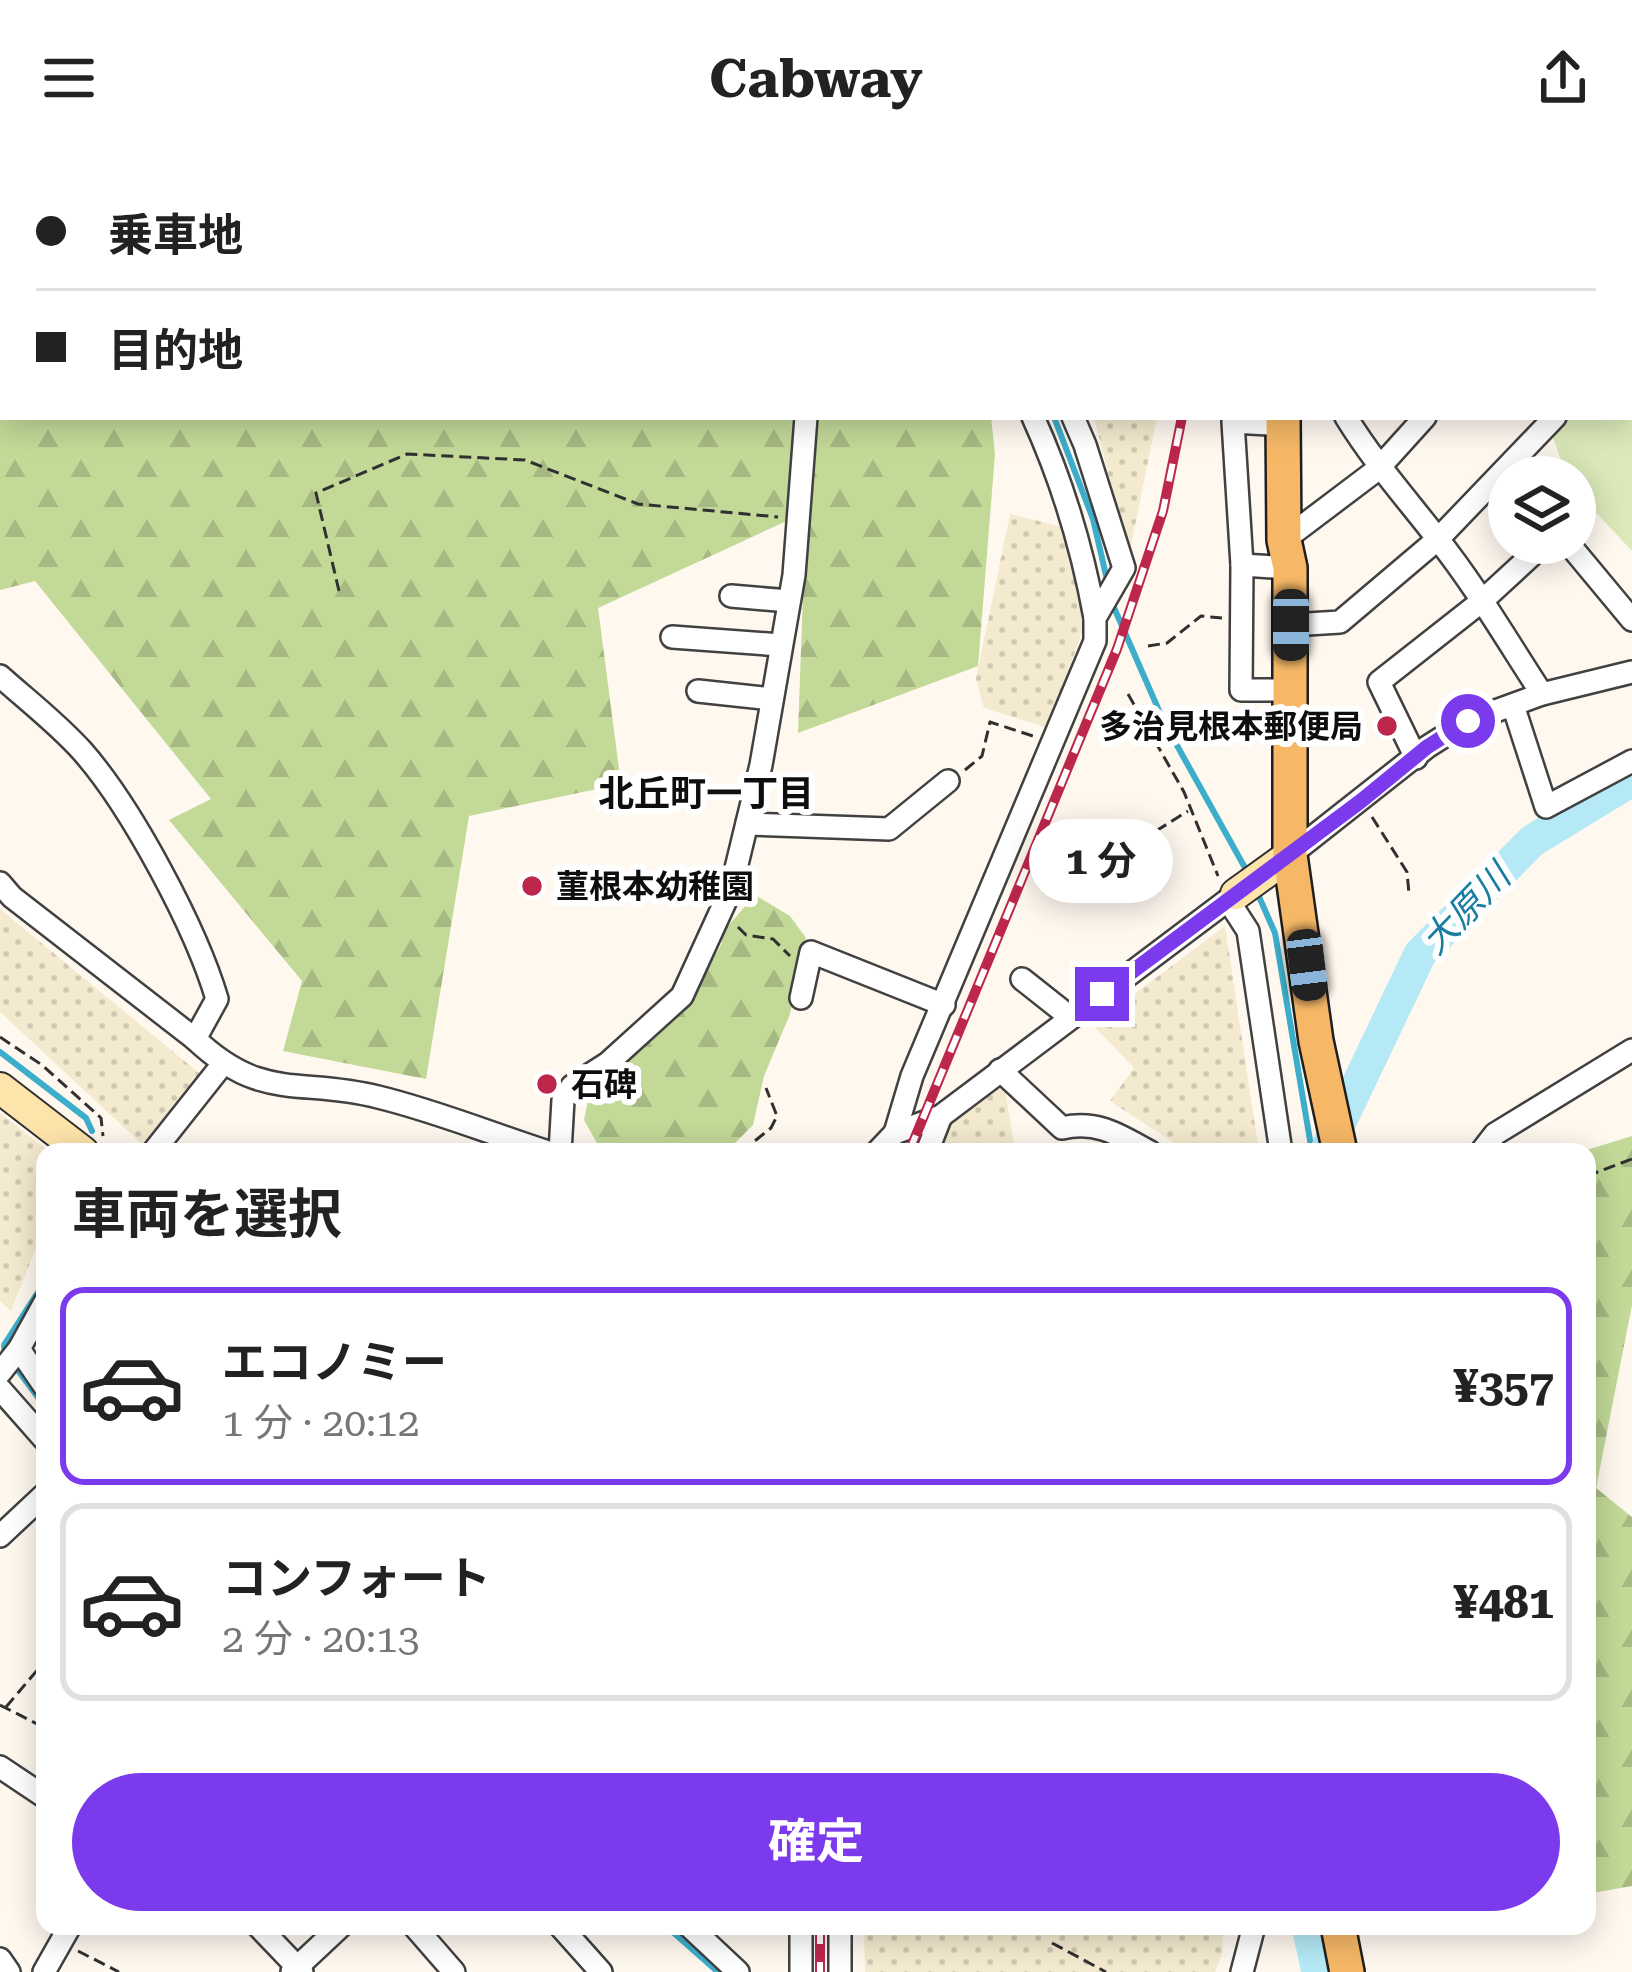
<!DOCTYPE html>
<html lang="ja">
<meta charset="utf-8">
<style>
:root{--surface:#fff;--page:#f2f2f2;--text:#222;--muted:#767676;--line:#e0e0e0;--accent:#7c3aed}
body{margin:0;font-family:"Roboto Serif","Noto Sans JP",serif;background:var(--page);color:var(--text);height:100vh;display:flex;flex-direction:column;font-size:45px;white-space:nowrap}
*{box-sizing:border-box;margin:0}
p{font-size:39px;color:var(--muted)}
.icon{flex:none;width:66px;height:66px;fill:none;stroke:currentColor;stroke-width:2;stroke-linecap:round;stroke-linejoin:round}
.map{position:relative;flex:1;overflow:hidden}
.side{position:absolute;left:36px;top:987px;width:1560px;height:792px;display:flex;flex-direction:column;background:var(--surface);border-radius:24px;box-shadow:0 6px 30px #0003}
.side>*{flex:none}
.top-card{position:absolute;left:0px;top:0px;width:1632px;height:264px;box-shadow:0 6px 30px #0003;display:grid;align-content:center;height:264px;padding:0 36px;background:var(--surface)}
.buttons{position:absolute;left:1488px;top:300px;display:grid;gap:24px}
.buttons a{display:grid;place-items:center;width:108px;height:108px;border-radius:50%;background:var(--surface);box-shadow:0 6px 30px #0003;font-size:60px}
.end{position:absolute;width:54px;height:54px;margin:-27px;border:15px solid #7c3aed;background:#fff;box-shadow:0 0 0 6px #fff}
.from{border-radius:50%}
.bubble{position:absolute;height:84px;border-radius:42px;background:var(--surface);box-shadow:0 6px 30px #0003;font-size:39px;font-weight:700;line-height:84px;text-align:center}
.car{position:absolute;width:36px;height:72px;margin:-36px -18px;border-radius:15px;box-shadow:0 0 9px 3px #0007;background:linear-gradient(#222 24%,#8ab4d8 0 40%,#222 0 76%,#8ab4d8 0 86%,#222 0)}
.top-card b{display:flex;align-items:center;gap:42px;height:114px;font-size:45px}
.top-card b+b{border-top:3px solid var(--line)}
.top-card i{width:30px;height:30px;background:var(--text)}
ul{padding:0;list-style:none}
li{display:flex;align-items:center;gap:36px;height:198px;margin:0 24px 18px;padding:0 12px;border:6px solid var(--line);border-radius:24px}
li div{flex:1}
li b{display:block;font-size:45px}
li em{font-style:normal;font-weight:700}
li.current{border-color:var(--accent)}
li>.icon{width:108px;height:108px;stroke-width:1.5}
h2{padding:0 36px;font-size:54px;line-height:144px}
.cta{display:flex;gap:24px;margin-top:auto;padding:24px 36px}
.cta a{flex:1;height:138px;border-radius:72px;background:var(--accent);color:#fff;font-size:48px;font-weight:700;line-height:138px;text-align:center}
header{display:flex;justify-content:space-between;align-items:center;height:156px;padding:0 36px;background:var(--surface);font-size:54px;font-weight:700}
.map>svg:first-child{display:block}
.farmland{fill:url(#farmland-dots)}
.grass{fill:#dbe9b9}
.forest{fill:url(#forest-firs)}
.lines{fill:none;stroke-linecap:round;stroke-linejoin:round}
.stream{stroke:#3caecb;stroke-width:6}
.river{stroke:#b4e9f5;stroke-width:33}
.street-casing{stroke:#414141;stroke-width:26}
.secondary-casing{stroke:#303030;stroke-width:34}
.primary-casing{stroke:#1f1f1f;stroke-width:38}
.path{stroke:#303030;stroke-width:3;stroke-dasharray:12 6;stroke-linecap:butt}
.street{stroke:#fff;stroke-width:21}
.secondary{stroke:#fee4ab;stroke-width:30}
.primary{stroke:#f6b867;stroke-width:33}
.rail-casing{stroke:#bc274b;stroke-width:10}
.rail{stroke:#fff;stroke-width:6;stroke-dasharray:18;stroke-linecap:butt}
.route{stroke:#7c3aed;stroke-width:15}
.poi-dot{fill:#bc274b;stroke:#fff;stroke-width:4.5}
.labels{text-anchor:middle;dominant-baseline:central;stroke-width:12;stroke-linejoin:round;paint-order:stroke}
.poi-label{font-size:33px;font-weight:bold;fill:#0e0e0e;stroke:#fff;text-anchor:start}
.neighbourhood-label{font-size:36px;font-weight:bold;fill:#0e0e0e;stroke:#fff}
.water-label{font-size:36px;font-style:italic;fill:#187d9e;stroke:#fff}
</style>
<header><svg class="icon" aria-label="menu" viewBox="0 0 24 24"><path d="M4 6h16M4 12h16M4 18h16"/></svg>Cabway<svg class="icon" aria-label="share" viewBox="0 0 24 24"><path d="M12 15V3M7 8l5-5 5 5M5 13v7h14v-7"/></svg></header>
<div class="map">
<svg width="1632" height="1816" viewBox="0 0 1632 1816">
<defs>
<pattern id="farmland-dots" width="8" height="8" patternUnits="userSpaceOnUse" patternTransform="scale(3)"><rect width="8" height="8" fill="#f4eacf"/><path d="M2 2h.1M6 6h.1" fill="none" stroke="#d0c8b1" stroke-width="1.8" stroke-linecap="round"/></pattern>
<pattern id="forest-firs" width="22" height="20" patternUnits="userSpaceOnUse" patternTransform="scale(3)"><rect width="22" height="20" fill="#c2d998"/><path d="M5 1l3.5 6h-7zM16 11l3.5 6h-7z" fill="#a6b982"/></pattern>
</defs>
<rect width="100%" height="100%" fill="#fff8ef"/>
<g class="farmland">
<polygon points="1094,261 1157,261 1129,399"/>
<polygon points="1010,358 1066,372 1086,465 1048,572 984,552 976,523"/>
<polygon points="0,753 205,922 142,988 0,856"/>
<polygon points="1225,770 1259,996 1188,996 1110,945 1134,912 1093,869"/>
<polygon points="1004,925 1015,996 940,996 947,972"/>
<polygon points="0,957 50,996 45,996 45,1069 11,1155 0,1145"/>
<polygon points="864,1770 1222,1770 1223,1796 1215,1816 865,1816"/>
</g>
<polygon class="grass" points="1632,35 1632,395 1575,334 1575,321 1567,321 1546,261 1629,261"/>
<g class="forest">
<polygon points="0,0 965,0 965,3 3,3 3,261 991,261 995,298 978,510 798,577 806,356 598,452 621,628 469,660 426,923 283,895 302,825 169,664 211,643 35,425 0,434"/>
<polygon points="755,739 790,760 806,782 790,858 764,920 753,969 726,996 602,996 584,964 591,930 691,841 722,787 721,778"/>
<polygon points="1632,980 1632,1149 1596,1332 1632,1361 1632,1730 1587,1738 1587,996 1580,996"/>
</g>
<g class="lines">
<g class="stream">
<polyline points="999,0 1000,3"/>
<polyline points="1054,261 1093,363 1108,428"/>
<polyline points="1112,447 1164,566 1249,719"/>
<polyline points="1257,736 1275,777 1312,996"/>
<polyline points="0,896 86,962 92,975"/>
<polyline points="5,1199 4,1189 45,1125"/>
<polyline points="14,1209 45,1251"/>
<polyline points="666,1770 718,1816"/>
</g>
<g class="river">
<polyline points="1328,991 1420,798 1532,685 1632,624"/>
<polyline points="1308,1770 1318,1816"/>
</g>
<g class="street-casing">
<g id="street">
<polyline points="790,0 790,3"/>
<polyline points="1106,0 1106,3"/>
<polyline points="1455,0 1456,3"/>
<polyline points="1015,2 1024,0"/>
<polyline points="1520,3 1523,0"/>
<polyline points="1629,18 1632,15"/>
<path d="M1033,261C1063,327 1082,390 1095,462"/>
<path d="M1346,261C1373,305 1405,341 1437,382C1476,431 1508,486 1542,538"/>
<polyline points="1283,269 1233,266 1242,409 1241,534 1291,534"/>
<polyline points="1284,384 1378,313 1425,261"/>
<polyline points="1568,387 1632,464"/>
<polyline points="1242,409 1290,412"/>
<polyline points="731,440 789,445"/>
<polyline points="1291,469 1340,466 1438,383 1555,261"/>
<polyline points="672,481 781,489"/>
<path d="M0,520C28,545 58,568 83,596C132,652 196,772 217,843L195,883"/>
<polyline points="698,535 772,543"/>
<polyline points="1513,549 1546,651 1632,605"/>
<polyline points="1416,602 1379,526 1482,445 1545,387"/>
<polyline points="747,668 889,673 948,625"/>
<polyline points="1290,699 1427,591 1468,565 1542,538 1632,516"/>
<path d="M0,727L12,741L195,883C263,947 300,921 378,941C436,955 492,978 548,996"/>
<polyline points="1228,744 1248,775 1281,996"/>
<polyline points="1022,823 1070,861"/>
<polyline points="801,842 811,796 944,849"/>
<path d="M1000,914L1062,972C1098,964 1119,979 1150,996"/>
<polyline points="895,977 912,920 1095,485 1095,462 1124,412 1085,289 1073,261"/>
<polyline points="153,996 222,909"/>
<polyline points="560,996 563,944 572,930 608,907 682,840 731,733 761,609 794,419 806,261"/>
<polyline points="877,996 895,977 941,960 1236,738"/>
<polyline points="927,996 941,960"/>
<polyline points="1481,996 1495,978 1632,894"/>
<polyline points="19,1193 45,1231"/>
<polyline points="0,1217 19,1193 45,1146"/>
<polyline points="0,1233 45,1284"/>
<polyline points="0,1380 45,1338"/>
<polyline points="0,1611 45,1641"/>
<polyline points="258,1770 302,1816"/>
<polyline points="414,1770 454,1816"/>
<polyline points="560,1770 601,1816"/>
<polyline points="689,1770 738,1816"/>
<polyline points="801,1770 801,1816"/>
<polyline points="840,1770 840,1816"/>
<polyline points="0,1803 9,1816"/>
<polyline points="44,1816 70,1770"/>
<polyline points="292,1816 341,1770"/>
<polyline points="1242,1816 1254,1770"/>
</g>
</g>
<g class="secondary-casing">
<g id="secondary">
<polyline points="1236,738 1290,699"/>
<polyline points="0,932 83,996"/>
</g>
</g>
<g class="primary-casing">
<g id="primary">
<polyline points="1221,0 1223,3"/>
<polyline points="1283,261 1284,384 1290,412 1290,699 1316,885 1340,996"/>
<polyline points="1338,1770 1347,1816"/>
</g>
</g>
<g class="path">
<polyline points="447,0 452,3"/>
<polyline points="633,3 636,0"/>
<polyline points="339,435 316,337 407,298 525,304 638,348 778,361"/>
<polyline points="1148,490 1167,487 1201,460 1222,462"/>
<polyline points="1128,538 1184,636 1218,720"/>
<polyline points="965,614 982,600 990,566 1036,581"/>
<polyline points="1372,661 1407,716 1409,738"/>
<polyline points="1156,675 1188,655"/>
<polyline points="738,771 746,779 773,783 790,800"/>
<polyline points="0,881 42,909 101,962 103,980"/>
<polyline points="741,996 771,972 777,960 766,932"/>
<polyline points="1587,1020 1632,1003"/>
<polyline points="0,1549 45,1572"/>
<polyline points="6,1551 45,1505"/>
<polyline points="1052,1787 1106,1816"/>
<polyline points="78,1795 119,1816"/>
</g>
<use href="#street" class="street"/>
<use href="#secondary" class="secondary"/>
<use href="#primary" class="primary"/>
<g class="rail-casing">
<g id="rail">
<polyline points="1173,0 1174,3"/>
<polyline points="909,996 1117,493 1163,355 1182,261"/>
<polyline points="820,1770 820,1816"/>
</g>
</g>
<use href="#rail" class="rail"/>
</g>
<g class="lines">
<polyline class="route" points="1102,838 1361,645 1427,591 1468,565"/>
</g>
<g class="poi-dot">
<circle cx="1387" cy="570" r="12"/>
<circle cx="532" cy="730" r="12"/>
<circle cx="547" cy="928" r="12"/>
</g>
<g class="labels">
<g class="poi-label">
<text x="1363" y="570" text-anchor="end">多治見根本郵便局</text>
<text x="556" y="730">菫根本幼稚園</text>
<text x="571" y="928">石碑</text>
</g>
<g class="neighbourhood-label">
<text x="706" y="638">北丘町一丁目</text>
</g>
<g class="water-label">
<text transform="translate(1466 753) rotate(-46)">大原川</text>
</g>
</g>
</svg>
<div class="buttons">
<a><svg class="icon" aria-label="layers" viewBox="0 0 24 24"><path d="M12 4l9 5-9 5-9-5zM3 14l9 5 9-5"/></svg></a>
</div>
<i class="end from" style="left:1468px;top:565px"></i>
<i class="end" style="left:1102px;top:838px"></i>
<div class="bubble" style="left:1029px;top:663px;width:144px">1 分</div>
<i class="car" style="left:1291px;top:469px;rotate:180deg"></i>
<i class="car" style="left:1307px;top:809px;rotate:173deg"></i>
<div class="top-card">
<b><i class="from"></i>乗車地</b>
<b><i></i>目的地</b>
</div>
<section class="side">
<h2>車両を選択</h2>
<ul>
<li class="current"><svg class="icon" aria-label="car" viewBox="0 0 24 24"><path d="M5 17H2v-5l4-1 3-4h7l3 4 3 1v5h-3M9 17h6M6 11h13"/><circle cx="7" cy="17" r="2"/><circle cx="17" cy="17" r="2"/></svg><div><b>エコノミー</b><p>1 分 · 20:12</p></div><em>¥357</em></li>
<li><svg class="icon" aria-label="car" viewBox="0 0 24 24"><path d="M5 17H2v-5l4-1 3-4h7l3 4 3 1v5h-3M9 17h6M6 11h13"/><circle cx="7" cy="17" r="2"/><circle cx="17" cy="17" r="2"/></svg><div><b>コンフォート</b><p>2 分 · 20:13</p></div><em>¥481</em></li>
</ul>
<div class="cta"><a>確定</a></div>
</section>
</div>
